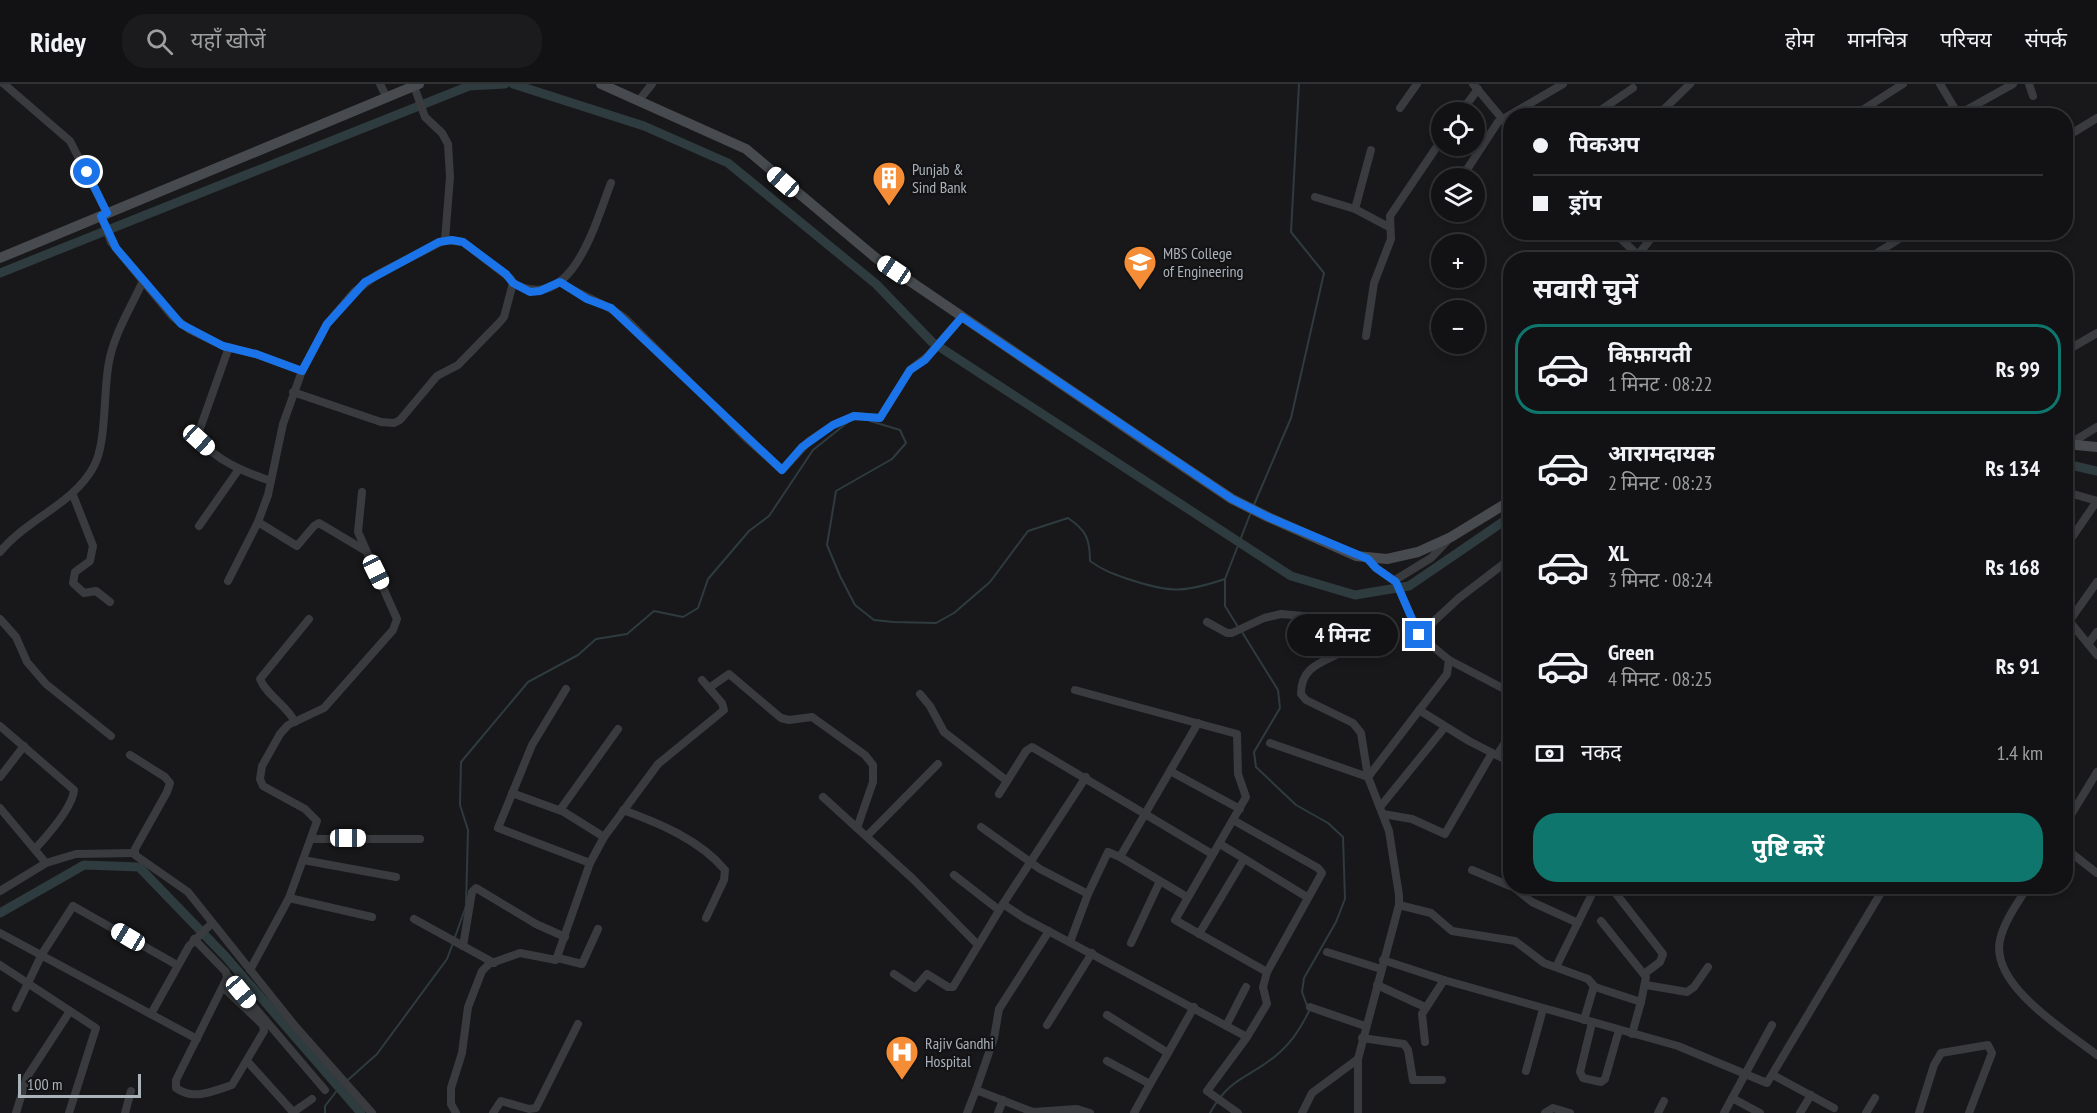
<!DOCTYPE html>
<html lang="hi">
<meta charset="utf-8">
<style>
:root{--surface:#121214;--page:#1b1b1d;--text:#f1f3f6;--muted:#9c9ea0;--line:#313234;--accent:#0f766e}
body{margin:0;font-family:"PT Sans Narrow","Noto Sans Devanagari",sans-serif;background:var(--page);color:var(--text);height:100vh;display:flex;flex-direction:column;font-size:22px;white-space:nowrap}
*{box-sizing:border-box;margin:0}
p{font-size:20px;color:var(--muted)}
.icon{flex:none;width:33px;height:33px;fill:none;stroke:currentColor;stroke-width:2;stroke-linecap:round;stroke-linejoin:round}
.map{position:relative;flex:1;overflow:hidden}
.sheet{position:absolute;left:1503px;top:168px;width:570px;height:642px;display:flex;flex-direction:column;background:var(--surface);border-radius:24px;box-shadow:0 3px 9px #0003,0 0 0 2px var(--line)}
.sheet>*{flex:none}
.top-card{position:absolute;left:1503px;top:24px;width:570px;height:132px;border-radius:24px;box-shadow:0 3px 9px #0003,0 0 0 2px var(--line);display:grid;align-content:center;height:132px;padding:0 30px;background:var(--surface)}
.fabs{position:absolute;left:1431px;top:18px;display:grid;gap:12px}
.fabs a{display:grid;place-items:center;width:54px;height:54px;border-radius:50%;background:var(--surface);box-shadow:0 3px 9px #0003,0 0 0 2px var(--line);font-size:30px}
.scale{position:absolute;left:18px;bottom:15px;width:123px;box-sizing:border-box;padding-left:6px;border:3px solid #aab2ba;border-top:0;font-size:16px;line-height:21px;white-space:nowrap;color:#aab2ba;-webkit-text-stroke:4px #131315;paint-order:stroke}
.end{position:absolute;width:27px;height:27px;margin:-14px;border:8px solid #1a73e8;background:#fff;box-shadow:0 0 0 3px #fff}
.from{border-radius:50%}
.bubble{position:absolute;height:42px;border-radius:21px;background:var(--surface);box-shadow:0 3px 9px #0003,0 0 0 2px var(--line);font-size:20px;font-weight:700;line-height:42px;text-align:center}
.car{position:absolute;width:18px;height:36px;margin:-18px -9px;border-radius:8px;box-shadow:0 0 4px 2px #0007;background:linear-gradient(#fff 24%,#345 0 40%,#fff 0 76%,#345 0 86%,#fff 0)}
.top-card b{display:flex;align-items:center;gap:21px;height:57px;font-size:22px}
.top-card b+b{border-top:2px solid var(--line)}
.top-card i{width:15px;height:15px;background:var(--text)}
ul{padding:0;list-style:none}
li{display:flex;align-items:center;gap:18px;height:90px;margin:0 12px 9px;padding:0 18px;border:3px solid transparent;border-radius:24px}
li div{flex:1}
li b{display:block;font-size:22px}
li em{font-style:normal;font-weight:700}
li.selected{border-color:var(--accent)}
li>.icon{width:54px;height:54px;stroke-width:1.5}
h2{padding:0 30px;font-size:27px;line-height:72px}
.pay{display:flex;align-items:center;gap:15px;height:66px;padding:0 30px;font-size:22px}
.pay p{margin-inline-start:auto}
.cta{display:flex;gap:12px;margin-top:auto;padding:12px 30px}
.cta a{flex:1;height:69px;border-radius:24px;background:var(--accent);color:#fff;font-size:24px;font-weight:700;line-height:69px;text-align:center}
header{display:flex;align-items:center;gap:36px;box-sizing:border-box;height:84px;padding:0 30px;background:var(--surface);border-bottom:2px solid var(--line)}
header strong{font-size:28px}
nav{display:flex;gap:33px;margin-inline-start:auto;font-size:21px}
.search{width:420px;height:54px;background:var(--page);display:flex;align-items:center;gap:15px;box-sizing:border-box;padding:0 21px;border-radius:24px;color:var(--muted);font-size:22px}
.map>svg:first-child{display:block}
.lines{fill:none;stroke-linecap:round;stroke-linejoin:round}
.stream{stroke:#2e3b3f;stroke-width:2}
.canal{stroke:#2e3b3f;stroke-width:9}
.street{stroke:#393b3f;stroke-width:8}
.secondary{stroke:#474b4f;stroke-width:10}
.route{stroke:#1a73e8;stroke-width:8}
.labels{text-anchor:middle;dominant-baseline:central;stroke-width:4.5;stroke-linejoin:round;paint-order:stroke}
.poi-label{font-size:16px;fill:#aab2ba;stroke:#131315;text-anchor:start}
</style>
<header>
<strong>Ridey</strong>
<div class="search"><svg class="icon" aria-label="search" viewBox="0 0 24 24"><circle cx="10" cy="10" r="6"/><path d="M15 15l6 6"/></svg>यहाँ खोजें</div>
<nav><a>होम</a><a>मानचित्र</a><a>परिचय</a><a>संपर्क</a></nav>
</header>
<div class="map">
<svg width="2097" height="1029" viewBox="0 0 2097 1029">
<rect width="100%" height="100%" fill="#18181a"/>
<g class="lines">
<g class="stream">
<path d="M870,337L900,346L906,359L892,375L836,407L827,461L840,492L855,521L874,536L893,538L936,539L954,529L990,498L1028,447L1068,434C1086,446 1090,455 1090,477C1102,486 1114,490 1128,495C1170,509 1183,509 1225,495"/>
<polyline points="1253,423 1291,334 1324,189 1291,148 1299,0"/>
<polyline points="1238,543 1225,522 1225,495 1251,428"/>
<polyline points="455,853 466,822 468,746 460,721 461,678 528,598 578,571 596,555 627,550 654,527 683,533 698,524 708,495 749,447 769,432 813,366 848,338"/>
<polyline points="325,1029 325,1022 339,1004 377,970 447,875 453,859"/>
<path d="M1210,1029C1231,991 1251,994 1279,969C1293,957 1301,944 1309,927L1302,908L1304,894L1336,838L1345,815L1343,753L1328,739L1296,721L1256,683L1254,668L1280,624L1278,606L1242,548"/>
</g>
<g class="canal">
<polyline points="513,0 644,42 728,79 876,200 932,258 1291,492 1355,511 1409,502 1510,433"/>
<polyline points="0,189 469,2 505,0"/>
<polyline points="2066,380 2097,387"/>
<polyline points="0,829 84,781 139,783 225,872 361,1029"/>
</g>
<g class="street">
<polyline points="4,0 70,57 107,129"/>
<polyline points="380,0 387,14"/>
<polyline points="1473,0 1510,44"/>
<polyline points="1940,0 1955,25 1961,29 2013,0"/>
<polyline points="2029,0 2033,12"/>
<polyline points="414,2 425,33 442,49 448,60 450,93 445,156"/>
<polyline points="640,15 652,0"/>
<polyline points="1400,24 1417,0"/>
<polyline points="1461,28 1478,5"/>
<polyline points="1592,32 1633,4"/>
<polyline points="1657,32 1690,0"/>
<polyline points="1853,32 1903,0"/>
<polyline points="2066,53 2097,34"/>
<polyline points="1464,90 1498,38 1563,0"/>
<polyline points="1315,113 1355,125 1389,143"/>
<polyline points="1355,125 1371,66"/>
<polyline points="1614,148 1643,176"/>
<polyline points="1634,176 1656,148"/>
<polyline points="1866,176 1910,148"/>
<polyline points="143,197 172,232 190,246 223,262 256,270 302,287"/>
<path d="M560,198C582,213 606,219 626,235L746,354L782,386L809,357L833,341L854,332L880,334L910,286L928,272L962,233"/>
<path d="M513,199C572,232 595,139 611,99"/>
<polyline points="1366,252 1374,199 1391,155 1390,132 1442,55"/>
<path d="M229,263L197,353C215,376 244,388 271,397"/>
<polyline points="2066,267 2097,249"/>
<polyline points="2069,360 2097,343"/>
<polyline points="2066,408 2097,417"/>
<polyline points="73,411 93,462 90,477 75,488 73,499 84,509 96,507 110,518"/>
<polyline points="258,438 297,462 314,442 319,439 366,467"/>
<polyline points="199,442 239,385"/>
<polyline points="2066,462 2097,417"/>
<path d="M0,468C28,434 74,420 94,382C107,358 103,307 109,278C114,250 131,223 143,197L111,158L101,132"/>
<polyline points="1395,496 1431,474 1448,456"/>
<polyline points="228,497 258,438 268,411 283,340 302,287 327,240 354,208 378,190 445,156 463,158 511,195 513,199 504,233 499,239 458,281 437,292 400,336 394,339 381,338 293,308"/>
<polyline points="2066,533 2097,571"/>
<polyline points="0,535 16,553 27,578 46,600 111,652"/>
<polyline points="2070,536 2097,498"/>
<path d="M1207,538L1227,549H1232L1264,534L1281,530L1337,535L1350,548L1351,562C1331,578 1301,577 1301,610L1306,616L1353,639L1361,649L1368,693L1389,747L1399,811V821L1358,975V1029"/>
<polyline points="1506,548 1510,544"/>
<polyline points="1419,551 1459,514 1510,475"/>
<polyline points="2088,560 2097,548"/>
<polyline points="1449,576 1510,608"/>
<polyline points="709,604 729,590 781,634 789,636 812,633 865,671 873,681 873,698 857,744"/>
<polyline points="566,605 532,661 498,744 590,779"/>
<polyline points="920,610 930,622 944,648 1007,697"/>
<polyline points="1419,626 1469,657 1510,678"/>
<path d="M295,638C286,620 267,612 260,595L309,535"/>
<path d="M0,642L74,706C73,723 47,752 35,765"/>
<polyline points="1270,659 1368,693 1447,590 1449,576 1419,551 1396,498 1376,484 1368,475"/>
<polyline points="130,671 165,693 170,699 167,708 135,765 135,771 188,808 295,942 372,1029"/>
<polyline points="1497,671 1510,651"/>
<polyline points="1170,687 1240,725"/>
<polyline points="0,693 24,662"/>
<polyline points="512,709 564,728 604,753"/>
<polyline points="999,710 1026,667 1032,663 1145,730 1198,639"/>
<polyline points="823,713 913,795 978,861"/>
<polyline points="1380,723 1445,643"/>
<polyline points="0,724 46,779 76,770 134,769"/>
<polyline points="560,726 618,645"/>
<path d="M623,726C659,739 700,756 725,786L724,796L706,834"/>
<polyline points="1383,730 1412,735 1445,750 1492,669"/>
<polyline points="1233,736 1318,784 1322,789 1267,888"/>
<polyline points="2066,739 2097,688"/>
<polyline points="981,743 1040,785 1088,810 1108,768 1120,773 1145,730 1212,770"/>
<polyline points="867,752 938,680"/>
<polyline points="312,755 420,755"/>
<polyline points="1220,760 1307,813"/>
<polyline points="2066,765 2097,789"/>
<polyline points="1120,773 1187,813"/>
<polyline points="303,776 396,793"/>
<polyline points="1472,786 1510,802"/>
<polyline points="954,791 999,826"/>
<polyline points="1512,802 1532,818 1578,839"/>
<polyline points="1610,802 1663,870 1660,878 1644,890"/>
<path d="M2028,802C2018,819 2004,837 2000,856C1990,901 2066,947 2097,971"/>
<polyline points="0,807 46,779"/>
<polyline points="289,814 372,833"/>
<polyline points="1003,820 1024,834 1247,953 1267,920 1263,903 1267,888 1175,836 1246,713 1238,690 1237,650 1075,606"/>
<polyline points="1399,821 1431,829 1452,847 1515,857 1544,879 1588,895 1595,903 1641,918 1632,950"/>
<polyline points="414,835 494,879"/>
<polyline points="1601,837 1646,893 1641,918"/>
<polyline points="0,849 197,955"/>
<polyline points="1199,850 1244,775"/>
<path d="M194,855L226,888L227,894L176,996V1004C194,1017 213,1007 232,1001L264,947L263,941L223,903"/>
<polyline points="1070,858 1088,810"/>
<polyline points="1131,859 1160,797"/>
<polyline points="463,862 472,808 476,804 536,840 565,853"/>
<polyline points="1327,868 1381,885"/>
<polyline points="558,874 582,880 598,845"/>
<polyline points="1383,876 1444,896 1422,930 1425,958"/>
<polyline points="0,881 96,944 69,1029"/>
<polyline points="1556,883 1591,812"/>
<polyline points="250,886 289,814 317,737 305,725 263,702 260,695 262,682 280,650 288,641 324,624 393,546 397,535 358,448 362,408"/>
<polyline points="894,890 915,904 927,890 948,903 953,903 1003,820 1086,693"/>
<polyline points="227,891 325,1006"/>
<polyline points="1444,896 1678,962 1767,999 1885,802"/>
<polyline points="1377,901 1425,923"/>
<polyline points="1646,901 1687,908 1694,903 1708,883"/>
<polyline points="1310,923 1365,942"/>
<polyline points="16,924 42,870 73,822 177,881"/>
<polyline points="151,930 189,862 212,839"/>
<polyline points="1107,931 1168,969 1150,1000 1107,977"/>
<polyline points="1584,936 1594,902"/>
<polyline points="1592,939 1580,988 1583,994 1601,998 1605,995 1619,946"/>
<polyline points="1047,941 1092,869"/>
<polyline points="1226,942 1246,903"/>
<polyline points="1362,954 1404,960 1408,966 1413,996 1442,996"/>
<polyline points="1168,969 1194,923"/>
<polyline points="247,977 293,1028"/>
<polyline points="1526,987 1543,925"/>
<polyline points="1773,991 1834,1024"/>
<polyline points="976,1006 994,954 999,925 1049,847"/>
<polyline points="1732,1014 1760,1029"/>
<polyline points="16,1029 27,993 70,927"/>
<polyline points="125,1029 131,1007"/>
<polyline points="292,1029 312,1015"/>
<polyline points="456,1029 451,1020 451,1004 462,969 468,923 482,887 489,880 520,869 556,876 590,779 604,753 658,680 724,626 722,619 702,596"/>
<polyline points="493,1029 501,1017 529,1025 536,1024 578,940"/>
<polyline points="967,1029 976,1006 1033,1028 1077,1025 1090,1029"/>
<polyline points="998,1029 1003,1016"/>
<polyline points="1134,1029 1150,1000"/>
<polyline points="1238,1029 1207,1007 1247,953"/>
<polyline points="1302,1029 1312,1009 1358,975"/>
<polyline points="1545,1029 1553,1024 1570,1029"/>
<polyline points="1658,1029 1664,1017"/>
<polyline points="1724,1029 1772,941"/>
<polyline points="1800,1029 1811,1011"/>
<polyline points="1866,1029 1875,1014"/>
<polyline points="1919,1029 1934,981 1941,969 1988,961 1992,969 1969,1029"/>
</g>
<g class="secondary">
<polyline points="601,0 746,65 876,174 1154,363 1232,415 1268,433 1356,472 1387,475 1418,468 1451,453 1510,417"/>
<polyline points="0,174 419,0"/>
<polyline points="2066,360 2097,363"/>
</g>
</g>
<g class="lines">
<polyline class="route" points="87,88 107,129 101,132 116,164 181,240 223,262 256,270 302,287 327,240 365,198 439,158 452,156 463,158 506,190 513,199 530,208 540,207 560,198 587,215 611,224 782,386 802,363 833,341 854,332 880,334 910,286 925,276 962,233 1232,415 1268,433 1368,475 1376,484 1396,498 1419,551"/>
</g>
<defs>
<g id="building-pin" transform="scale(1.725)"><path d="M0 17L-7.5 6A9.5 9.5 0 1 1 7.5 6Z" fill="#f48d36" stroke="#131315"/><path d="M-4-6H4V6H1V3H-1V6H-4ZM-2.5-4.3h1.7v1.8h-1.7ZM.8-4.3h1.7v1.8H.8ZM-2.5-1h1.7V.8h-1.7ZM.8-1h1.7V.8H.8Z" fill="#fff"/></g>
<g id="university-pin" transform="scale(1.725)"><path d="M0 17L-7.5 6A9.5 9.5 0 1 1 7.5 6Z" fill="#f48d36" stroke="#131315"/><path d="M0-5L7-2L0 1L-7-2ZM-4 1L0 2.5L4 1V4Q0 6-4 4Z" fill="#fff"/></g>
<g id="hospital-pin" transform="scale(1.725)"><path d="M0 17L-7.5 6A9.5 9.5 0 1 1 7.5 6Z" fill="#f48d36" stroke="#131315"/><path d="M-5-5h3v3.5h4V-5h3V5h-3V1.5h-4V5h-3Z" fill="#fff"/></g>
</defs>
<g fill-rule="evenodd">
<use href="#building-pin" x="889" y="94"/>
<use href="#university-pin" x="1140" y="178"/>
<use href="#hospital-pin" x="902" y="968"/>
</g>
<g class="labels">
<g class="poi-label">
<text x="912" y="85">Punjab &amp;<tspan x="912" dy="18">Sind Bank</tspan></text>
<text x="1163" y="169">MBS College<tspan x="1163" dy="18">of Engineering</tspan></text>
<text x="925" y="959">Rajiv Gandhi<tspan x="925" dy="18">Hospital</tspan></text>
</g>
</g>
</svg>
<div class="fabs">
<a><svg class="icon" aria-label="locate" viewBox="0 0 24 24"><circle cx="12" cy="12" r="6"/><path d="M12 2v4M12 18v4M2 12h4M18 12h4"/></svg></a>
<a><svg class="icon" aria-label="layers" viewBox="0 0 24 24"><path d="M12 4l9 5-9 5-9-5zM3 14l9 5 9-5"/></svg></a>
<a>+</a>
<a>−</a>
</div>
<div class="scale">100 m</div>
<i class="end from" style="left:87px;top:88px"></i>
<i class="end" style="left:1419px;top:551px"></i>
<div class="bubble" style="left:1287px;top:530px;width:111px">4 मिनट</div>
<i class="car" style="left:783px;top:98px;rotate:311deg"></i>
<i class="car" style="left:894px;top:186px;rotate:304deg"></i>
<i class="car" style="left:199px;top:356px;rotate:132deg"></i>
<i class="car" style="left:376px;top:488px;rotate:154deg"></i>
<i class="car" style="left:348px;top:754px;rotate:90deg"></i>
<i class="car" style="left:128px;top:853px;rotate:301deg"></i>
<i class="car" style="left:241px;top:908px;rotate:140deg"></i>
<div class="top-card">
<b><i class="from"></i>पिकअप</b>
<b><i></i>ड्रॉप</b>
</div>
<section class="sheet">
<h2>सवारी चुनें</h2>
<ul>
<li class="selected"><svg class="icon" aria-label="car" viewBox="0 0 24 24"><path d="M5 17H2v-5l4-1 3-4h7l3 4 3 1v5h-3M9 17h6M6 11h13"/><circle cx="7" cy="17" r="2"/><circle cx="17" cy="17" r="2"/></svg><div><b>किफ़ायती</b><p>1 मिनट · 08:22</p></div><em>Rs 99</em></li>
<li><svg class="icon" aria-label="car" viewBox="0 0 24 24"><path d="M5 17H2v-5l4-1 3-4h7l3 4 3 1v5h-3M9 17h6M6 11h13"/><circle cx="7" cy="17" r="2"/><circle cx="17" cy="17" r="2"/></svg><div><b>आरामदायक</b><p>2 मिनट · 08:23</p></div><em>Rs 134</em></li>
<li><svg class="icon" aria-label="car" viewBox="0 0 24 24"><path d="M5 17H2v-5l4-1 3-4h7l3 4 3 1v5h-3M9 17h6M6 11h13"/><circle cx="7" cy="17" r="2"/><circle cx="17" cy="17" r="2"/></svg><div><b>XL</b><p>3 मिनट · 08:24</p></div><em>Rs 168</em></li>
<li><svg class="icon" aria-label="car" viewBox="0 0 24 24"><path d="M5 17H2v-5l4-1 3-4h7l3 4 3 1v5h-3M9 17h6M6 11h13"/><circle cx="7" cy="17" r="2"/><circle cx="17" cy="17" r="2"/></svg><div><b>Green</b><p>4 मिनट · 08:25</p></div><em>Rs 91</em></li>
</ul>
<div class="pay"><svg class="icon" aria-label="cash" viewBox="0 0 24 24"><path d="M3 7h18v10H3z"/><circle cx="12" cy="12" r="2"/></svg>नकद<p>1.4 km</p></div>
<div class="cta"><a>पुष्टि करें</a></div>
</section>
</div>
